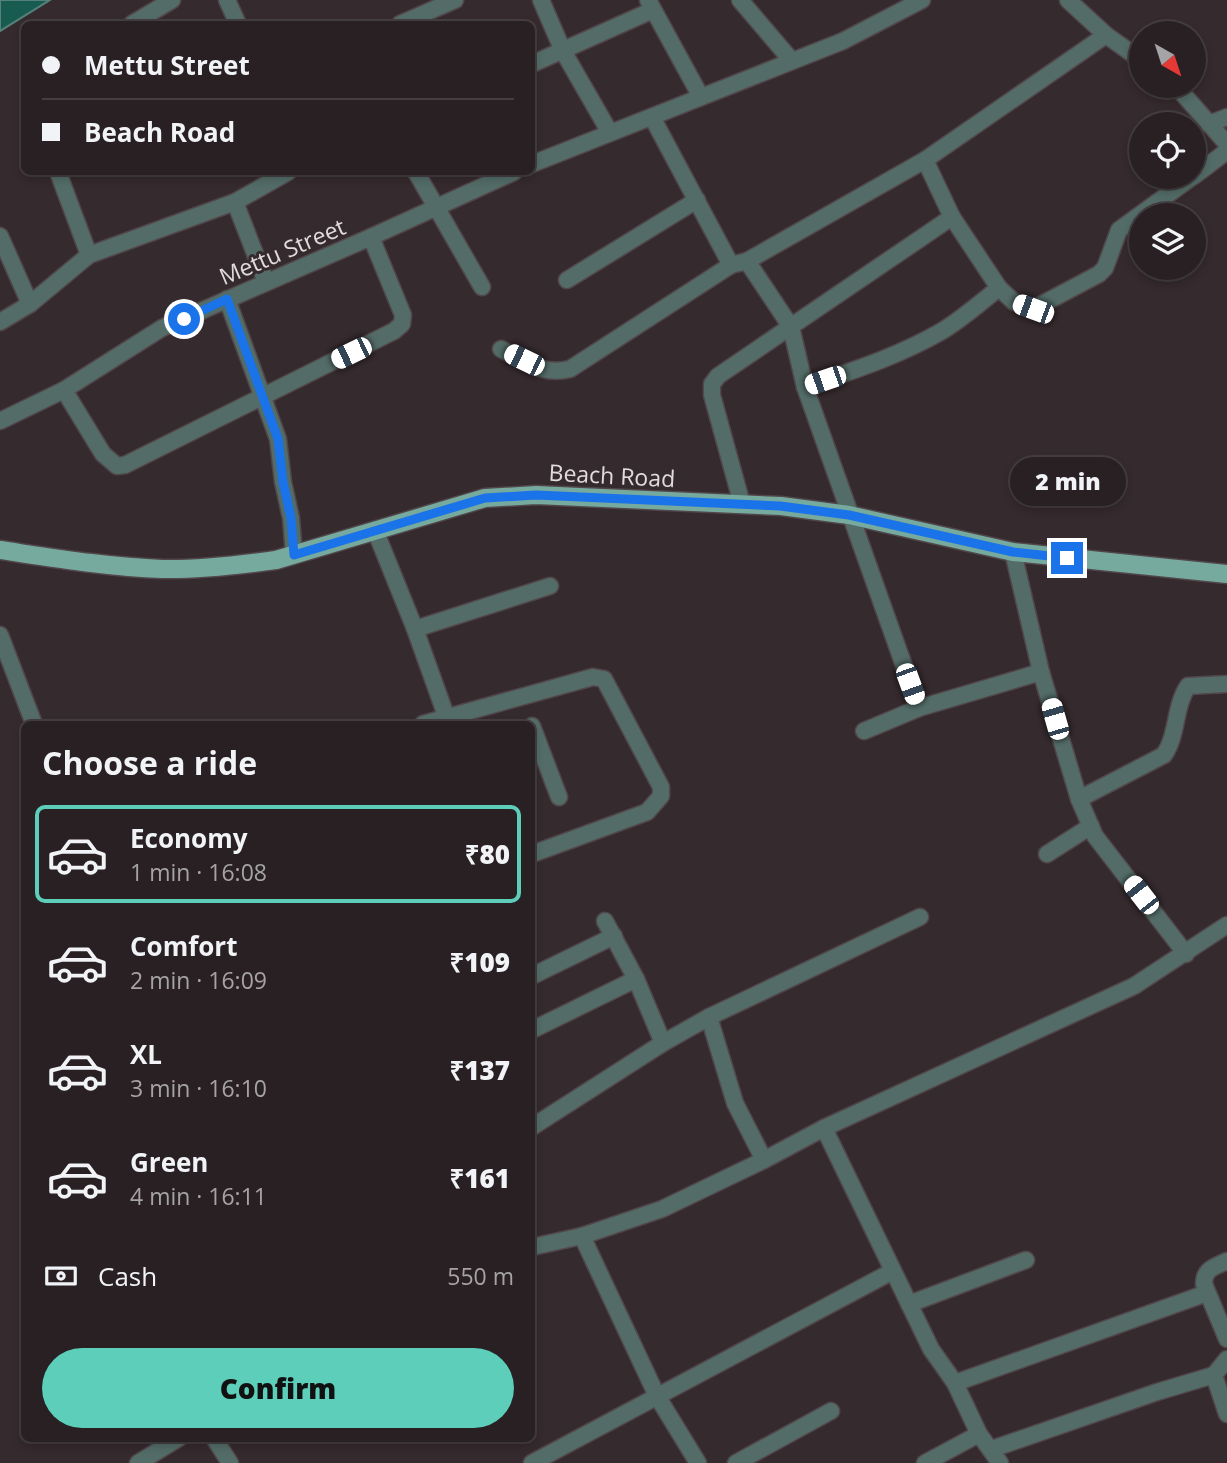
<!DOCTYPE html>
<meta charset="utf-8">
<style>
:root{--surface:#282022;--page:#342d2f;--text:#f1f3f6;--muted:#a5a3a5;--line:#443e40;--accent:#5cceba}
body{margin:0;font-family:"Open Sans",sans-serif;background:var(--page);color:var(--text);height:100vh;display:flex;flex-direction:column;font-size:26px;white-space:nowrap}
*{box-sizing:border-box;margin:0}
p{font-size:23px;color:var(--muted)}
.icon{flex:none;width:38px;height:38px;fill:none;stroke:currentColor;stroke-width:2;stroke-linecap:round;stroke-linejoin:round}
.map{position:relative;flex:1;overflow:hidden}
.panel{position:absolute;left:21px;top:721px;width:514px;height:721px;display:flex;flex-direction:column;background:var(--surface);border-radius:10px;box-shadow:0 4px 10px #0003,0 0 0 2px var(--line)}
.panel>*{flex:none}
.hud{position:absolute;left:21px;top:21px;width:514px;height:154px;border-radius:10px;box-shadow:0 4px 10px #0003,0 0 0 2px var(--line);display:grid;align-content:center;height:154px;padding:0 21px;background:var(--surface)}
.needle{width:46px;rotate:141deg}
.controls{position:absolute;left:1129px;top:21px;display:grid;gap:14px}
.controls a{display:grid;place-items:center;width:77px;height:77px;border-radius:50%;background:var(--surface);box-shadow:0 4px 10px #0003,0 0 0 2px var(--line);font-size:35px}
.end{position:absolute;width:32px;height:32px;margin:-16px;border:9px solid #1a73e8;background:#fff;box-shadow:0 0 0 4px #fff}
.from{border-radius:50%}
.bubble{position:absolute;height:49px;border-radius:24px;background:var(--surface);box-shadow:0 4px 10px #0003,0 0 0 2px var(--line);font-size:23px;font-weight:800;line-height:49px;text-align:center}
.car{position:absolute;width:21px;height:42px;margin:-21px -10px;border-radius:9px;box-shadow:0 0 5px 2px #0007;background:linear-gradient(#fff 24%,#345 0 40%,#fff 0 76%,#345 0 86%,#fff 0)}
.hud b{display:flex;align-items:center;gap:24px;height:66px;font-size:26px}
.hud b+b{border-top:2px solid var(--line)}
.hud i{width:18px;height:18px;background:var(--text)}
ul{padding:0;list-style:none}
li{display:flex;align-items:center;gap:21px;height:98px;margin:0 14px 10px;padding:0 7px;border:4px solid transparent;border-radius:10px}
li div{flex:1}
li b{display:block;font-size:26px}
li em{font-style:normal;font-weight:800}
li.active{border-color:var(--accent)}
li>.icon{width:63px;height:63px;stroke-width:1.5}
h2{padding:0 21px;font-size:32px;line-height:84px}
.pay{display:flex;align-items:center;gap:18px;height:77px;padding:0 21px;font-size:26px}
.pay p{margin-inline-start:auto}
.cta{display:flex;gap:14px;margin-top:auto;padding:14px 21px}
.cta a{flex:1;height:80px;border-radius:42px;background:var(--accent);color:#111;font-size:28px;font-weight:800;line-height:80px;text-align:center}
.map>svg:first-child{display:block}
.water{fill:#185b50;stroke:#55817a;stroke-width:2}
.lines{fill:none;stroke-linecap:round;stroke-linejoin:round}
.minor-casing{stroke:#514649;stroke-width:19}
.major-casing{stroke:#514649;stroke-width:21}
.minor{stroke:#536c67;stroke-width:16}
.major{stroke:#76aa9f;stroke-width:18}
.route{stroke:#1a73e8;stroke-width:9}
.labels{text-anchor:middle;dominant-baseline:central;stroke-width:6;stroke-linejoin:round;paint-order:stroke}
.street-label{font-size:23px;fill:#e2dbdd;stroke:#352a2d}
</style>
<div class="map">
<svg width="1227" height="1463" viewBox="0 0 1227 1463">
<rect width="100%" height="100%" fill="#352a2d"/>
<polygon class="water" points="0,0 50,0 0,31"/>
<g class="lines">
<g class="minor-casing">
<g id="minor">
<polyline points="227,0 238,24"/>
<polyline points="541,0 563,51 609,131"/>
<polyline points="648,0 701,97"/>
<polyline points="740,0 792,61"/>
<polyline points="1068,0 1106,35 1141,60"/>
<polyline points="132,24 172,0"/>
<polyline points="400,24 455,0"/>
<polyline points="532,64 653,10"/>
<polyline points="1176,86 1227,144"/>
<polyline points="652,117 731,265 747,261 791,327 805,387 919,708"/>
<polyline points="1209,124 1227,117"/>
<polyline points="532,164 843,41 922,0"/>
<polyline points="58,172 89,255"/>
<polyline points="416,172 482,287"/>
<polyline points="1194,176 1227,151"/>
<polyline points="235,202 266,282"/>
<polyline points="0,236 30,304"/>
<polyline points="747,261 925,160"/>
<polyline points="567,280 697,200"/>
<polyline points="999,288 1014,302 1033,309 1099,274 1105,268 1119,230 1192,177"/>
<polyline points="227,299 278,439 283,482 291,518 294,555"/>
<polyline points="0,322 30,304 89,255 235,202 288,172"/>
<path d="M501,349C525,361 543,376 570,369L731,265"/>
<path d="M805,387C852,371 899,356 942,331C962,319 981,302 999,288L952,217L925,160L1106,35"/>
<polyline points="64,390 103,454 117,466 125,465 394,331 402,324 403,315 371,237"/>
<polyline points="0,421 64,390 162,328 371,237 514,172"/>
<polyline points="742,504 712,395 712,384 718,376 952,217"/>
<polyline points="375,530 415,629 449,724"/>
<polyline points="1013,552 1041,672 1079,799 1095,836 1186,954"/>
<polyline points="415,629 550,586"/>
<polyline points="0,635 34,724"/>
<polyline points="423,724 593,677 604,679 661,787 661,796 647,812 532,854"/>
<polyline points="532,726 559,797"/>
<polyline points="864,731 919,708 1041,672"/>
<path d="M1079,799L1164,755C1178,735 1174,707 1188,686L1227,684"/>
<polyline points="1047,854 1091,826"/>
<polyline points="605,921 636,979 663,1043"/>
<polyline points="532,976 614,936"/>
<polyline points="709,1017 735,1103 764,1160"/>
<polyline points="532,1030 636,979"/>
<polyline points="532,1127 663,1043 709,1017 920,917"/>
<polyline points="824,1128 931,1349 955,1383 979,1434 1000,1463"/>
<polyline points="582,1236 657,1396 698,1463"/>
<polyline points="532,1247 582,1236 662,1209 764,1160 824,1128 1134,986 1227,925"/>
<path d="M1227,1261C1214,1267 1204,1269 1204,1284L1227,1339"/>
<polyline points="909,1304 1026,1260"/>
<polyline points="1227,1359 1214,1375 1227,1414"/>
<polyline points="955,1383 1207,1293"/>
<polyline points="214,1438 230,1463"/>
<polyline points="992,1449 1157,1392 1214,1375"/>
<polyline points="138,1463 179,1438"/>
<polyline points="532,1463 893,1271"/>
<polyline points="736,1463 831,1411"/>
<polyline points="925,1463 979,1434"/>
</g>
</g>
<g class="major-casing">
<path id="major" d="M0,550C54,558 108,567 162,569C199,570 239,565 276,560L485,498L536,495L781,506L849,515L1013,552L1227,574"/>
</g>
<use href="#minor" class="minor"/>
<use href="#major" class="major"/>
</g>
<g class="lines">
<polyline class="route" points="184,319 227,299 278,439 283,482 291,518 294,555 485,498 536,495 780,506 849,515 1013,552 1067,558"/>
</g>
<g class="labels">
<g class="street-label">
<text transform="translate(282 251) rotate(-23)">Mettu Street</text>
<text transform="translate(612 475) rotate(3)">Beach Road</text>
</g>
</g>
</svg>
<div class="controls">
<a><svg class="needle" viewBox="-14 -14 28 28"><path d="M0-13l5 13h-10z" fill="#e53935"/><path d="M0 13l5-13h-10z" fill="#a5a3a5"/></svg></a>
<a><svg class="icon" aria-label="locate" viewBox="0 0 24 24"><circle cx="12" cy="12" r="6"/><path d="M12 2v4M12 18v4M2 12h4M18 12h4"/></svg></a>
<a><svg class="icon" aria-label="layers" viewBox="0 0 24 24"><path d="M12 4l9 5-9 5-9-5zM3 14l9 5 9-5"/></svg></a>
</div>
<i class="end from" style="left:184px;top:319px"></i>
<i class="end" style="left:1067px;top:558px"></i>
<div class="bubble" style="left:1010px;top:457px;width:116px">2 min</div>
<i class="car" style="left:1033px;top:309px;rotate:290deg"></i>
<i class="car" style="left:351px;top:353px;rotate:244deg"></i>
<i class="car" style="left:524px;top:360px;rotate:296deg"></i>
<i class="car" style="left:825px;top:380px;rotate:251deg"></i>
<i class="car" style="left:910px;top:684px;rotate:160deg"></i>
<i class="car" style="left:1055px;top:719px;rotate:344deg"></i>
<i class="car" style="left:1141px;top:895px;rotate:322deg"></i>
<div class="hud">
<b><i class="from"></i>Mettu Street</b>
<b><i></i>Beach Road</b>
</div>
<section class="panel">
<h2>Choose a ride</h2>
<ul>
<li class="active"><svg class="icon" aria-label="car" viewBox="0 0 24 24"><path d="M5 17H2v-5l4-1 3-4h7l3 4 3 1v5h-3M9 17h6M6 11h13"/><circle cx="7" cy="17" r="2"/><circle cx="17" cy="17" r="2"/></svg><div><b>Economy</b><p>1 min · 16:08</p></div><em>₹80</em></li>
<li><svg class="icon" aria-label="car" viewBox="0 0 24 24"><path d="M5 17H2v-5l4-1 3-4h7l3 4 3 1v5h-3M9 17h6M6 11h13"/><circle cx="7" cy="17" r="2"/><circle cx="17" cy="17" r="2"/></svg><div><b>Comfort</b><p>2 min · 16:09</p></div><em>₹109</em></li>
<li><svg class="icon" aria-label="car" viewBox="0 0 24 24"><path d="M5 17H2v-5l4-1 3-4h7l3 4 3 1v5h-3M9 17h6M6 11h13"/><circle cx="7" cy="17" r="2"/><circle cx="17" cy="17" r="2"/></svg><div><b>XL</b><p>3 min · 16:10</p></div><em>₹137</em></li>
<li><svg class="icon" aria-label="car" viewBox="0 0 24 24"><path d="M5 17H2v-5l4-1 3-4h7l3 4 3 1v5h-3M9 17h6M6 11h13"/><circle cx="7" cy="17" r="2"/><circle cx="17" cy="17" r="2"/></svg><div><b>Green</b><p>4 min · 16:11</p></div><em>₹161</em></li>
</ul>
<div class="pay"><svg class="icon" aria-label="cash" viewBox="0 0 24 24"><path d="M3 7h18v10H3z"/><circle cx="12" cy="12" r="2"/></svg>Cash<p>550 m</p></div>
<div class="cta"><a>Confirm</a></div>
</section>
</div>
